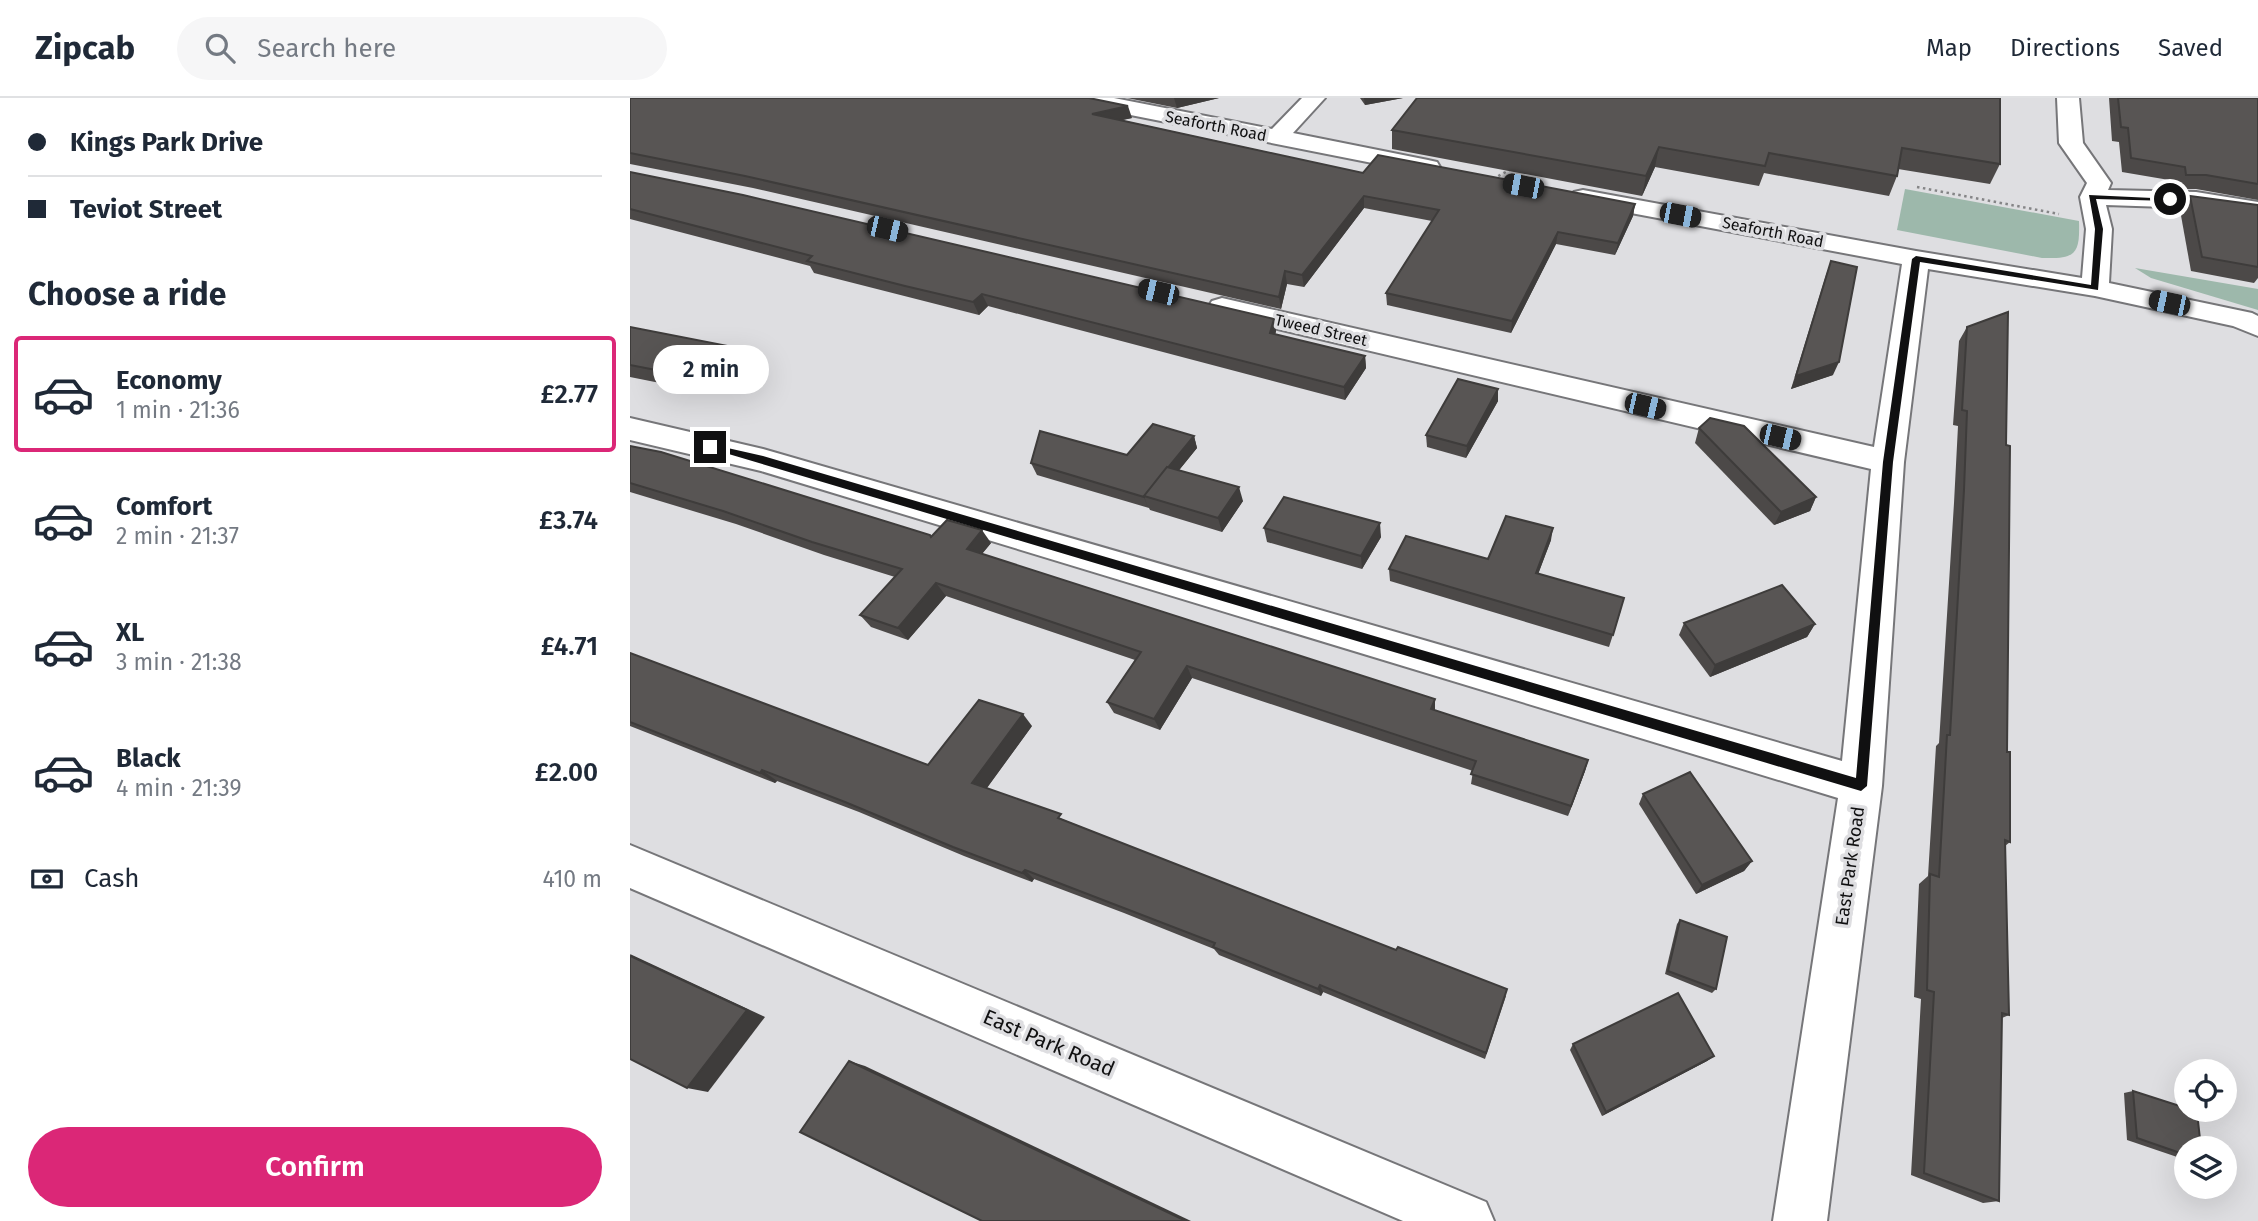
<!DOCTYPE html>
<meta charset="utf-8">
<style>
:root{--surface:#fff;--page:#f6f6f7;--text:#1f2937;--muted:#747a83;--line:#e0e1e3;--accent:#db2777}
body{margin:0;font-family:"Fira Sans",sans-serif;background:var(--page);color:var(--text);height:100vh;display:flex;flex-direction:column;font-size:26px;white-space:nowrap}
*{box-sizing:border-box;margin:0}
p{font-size:23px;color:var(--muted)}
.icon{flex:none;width:38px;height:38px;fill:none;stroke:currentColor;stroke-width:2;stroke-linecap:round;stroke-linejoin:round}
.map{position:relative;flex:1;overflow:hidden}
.panel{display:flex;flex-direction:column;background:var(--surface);width:630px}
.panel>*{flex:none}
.hud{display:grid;align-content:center;height:154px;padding:0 28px;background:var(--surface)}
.controls{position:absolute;left:1544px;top:961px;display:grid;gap:14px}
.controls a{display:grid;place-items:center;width:63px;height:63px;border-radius:50%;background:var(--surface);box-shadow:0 7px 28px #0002;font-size:35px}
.end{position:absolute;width:32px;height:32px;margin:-16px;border:9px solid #101011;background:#fff;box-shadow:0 0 0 4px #fff}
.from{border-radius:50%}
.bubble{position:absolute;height:49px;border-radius:24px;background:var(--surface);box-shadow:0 7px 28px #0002;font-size:23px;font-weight:600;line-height:49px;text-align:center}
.car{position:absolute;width:21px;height:42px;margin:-21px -10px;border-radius:9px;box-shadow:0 0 5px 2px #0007;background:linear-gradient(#222 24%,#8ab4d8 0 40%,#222 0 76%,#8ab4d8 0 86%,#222 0)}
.hud b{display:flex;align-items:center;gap:24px;height:66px;font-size:26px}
.hud b+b{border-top:2px solid var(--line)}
.hud i{width:18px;height:18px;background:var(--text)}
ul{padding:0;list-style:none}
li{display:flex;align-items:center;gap:21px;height:116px;margin:0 14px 10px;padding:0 14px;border:4px solid transparent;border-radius:7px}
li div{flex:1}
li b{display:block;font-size:26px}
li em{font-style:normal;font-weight:600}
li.current{border-color:var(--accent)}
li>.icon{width:63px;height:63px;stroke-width:1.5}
h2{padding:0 28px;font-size:32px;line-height:84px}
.pay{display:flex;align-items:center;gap:18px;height:77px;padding:0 28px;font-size:26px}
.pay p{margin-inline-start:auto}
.primary-button{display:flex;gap:14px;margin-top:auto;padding:14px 28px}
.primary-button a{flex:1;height:80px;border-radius:42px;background:var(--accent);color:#fff;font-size:28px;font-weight:600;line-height:80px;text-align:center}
header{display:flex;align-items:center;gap:42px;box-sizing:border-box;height:98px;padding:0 35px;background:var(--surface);border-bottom:2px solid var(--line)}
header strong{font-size:33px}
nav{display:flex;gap:38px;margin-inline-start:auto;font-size:24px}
.search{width:490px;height:63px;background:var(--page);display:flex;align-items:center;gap:18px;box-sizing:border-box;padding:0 24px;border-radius:38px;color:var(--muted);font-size:26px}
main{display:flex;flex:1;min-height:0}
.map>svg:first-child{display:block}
.green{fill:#9db8ab}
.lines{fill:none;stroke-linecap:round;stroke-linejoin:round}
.minor-casing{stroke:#767679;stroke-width:4}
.path{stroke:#858587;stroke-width:2.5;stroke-dasharray:2.5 3.5;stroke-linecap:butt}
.minor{fill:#fff;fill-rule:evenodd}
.wall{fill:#4c4948}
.shaded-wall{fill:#3e3c3b}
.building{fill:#585554;stroke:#3e3c3b;stroke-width:2}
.route{fill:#101011}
.labels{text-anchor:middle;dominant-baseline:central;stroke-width:7;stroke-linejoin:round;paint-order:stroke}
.far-street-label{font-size:16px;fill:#101011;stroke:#dedee1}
.street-label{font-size:18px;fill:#101011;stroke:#dedee1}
.near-street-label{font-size:21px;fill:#101011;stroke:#dedee1}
</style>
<header>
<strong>Zipcab</strong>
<div class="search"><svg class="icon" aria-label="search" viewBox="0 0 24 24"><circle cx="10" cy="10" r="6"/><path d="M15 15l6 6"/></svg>Search here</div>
<nav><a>Map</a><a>Directions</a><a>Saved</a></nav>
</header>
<main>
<section class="panel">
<div class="hud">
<b><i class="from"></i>Kings Park Drive</b>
<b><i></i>Teviot Street</b>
</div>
<h2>Choose a ride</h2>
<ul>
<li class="current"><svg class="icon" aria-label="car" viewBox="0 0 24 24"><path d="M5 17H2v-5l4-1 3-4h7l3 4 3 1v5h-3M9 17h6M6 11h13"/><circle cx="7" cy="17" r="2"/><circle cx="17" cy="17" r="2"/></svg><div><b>Economy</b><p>1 min · 21:36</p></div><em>£2.77</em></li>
<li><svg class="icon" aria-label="car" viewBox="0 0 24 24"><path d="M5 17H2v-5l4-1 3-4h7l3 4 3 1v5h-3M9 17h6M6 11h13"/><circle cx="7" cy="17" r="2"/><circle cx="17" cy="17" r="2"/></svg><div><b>Comfort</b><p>2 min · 21:37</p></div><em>£3.74</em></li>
<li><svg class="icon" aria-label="car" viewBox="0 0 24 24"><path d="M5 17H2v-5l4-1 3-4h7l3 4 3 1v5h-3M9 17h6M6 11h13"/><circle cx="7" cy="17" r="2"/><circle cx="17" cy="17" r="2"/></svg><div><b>XL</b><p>3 min · 21:38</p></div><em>£4.71</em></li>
<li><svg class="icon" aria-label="car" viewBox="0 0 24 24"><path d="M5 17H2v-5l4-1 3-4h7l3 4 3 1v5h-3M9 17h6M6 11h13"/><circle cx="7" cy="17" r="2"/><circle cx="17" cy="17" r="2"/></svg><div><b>Black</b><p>4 min · 21:39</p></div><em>£2.00</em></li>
</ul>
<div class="pay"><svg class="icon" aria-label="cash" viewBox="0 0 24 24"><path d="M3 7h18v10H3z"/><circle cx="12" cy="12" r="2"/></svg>Cash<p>410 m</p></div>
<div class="primary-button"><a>Confirm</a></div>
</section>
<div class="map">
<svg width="1628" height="1123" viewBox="0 0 1628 1123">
<rect width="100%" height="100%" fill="#dedee1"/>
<g class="green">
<path d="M1275,91L1449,123C1450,156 1446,161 1412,160L1267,132Z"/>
<polygon points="1505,170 1628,191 1628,212 1521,180"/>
</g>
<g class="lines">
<g class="minor-casing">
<g id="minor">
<polygon points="439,0 484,0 642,31 672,0 695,0 663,35 798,62 807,64 810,69 807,74 798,76 450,7 442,5"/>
<polygon points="1427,0 1449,0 1453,45 1481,85 1478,92 1566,94 1628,104 1628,120 1566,110 1476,107 1482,131 1479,185 1622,215 1628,218 1628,238 1603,228 1465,198 1298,171 1274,364 1252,688 1197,1123 1143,1123 1208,700 131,373 0,342 0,320 133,351 1212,663 1241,371 592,218 582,215 578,209 582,203 592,200 1244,349 1272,166 953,106 944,104 941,99 944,94 953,92 1286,153 1452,180 1456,131 1450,99 1457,85 1429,45"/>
<polygon points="0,747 856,1104 864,1123 773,1123 0,790"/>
</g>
</g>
<g class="path">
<polyline points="863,81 883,70"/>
<polyline points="1287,89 1429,116"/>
</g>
<use href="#minor" class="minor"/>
</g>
<g class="wall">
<polygon points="0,0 502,20 491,22 733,75 1005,106 1003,118 985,157 926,146 881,235 757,207 756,195 802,123 734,110 674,189 657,186 651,211 123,90 0,66"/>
<polygon points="497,0 589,0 547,10"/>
<polygon points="730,0 773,0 735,7"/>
<polygon points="1370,0 1370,66 1360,86 1268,71 1267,78 1259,98 1134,75 1129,88 1025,69 1012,98 762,51 762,32"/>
<polygon points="1479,0 1628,0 1628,102 1566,91 1547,91 1545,83 1492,74 1489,44 1482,43"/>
<polygon points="0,74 644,221 646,233 645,236 735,258 736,270 715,302 358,208 349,217 184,175 180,168 0,121"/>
<polygon points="1560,98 1628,107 1628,180 1624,185 1561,173 1550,112"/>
<polygon points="1201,163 1203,277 1161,291 1196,177"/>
<polygon points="0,229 115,263 80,295 0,279"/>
<polygon points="1337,229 1376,347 1377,654 1380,744 1375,748 1379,917 1372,920 1369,1103 1353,1105 1281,1077 1291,901 1284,899 1289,786 1298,778 1306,648 1309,645 1324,405 1328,328 1323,327 1329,243"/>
<polygon points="868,291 868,303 836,360 797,349 796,337"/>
<polygon points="1069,330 1186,399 1180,413 1144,427 1065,345"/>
<polygon points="564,338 567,350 549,372 613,403 592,434 520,412 519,410 407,377 401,365 497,357"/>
<polygon points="0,348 300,437 302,438 361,445 352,456 805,613 958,662 955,673 938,718 841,686 843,673 562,580 530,632 484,615 477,604 505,562 316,498 278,542 241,529 230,517 265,479 194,457 106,426 0,394"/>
<polygon points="634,430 751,439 732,471 637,444"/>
<polygon points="921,442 908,476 991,512 979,549 760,483 759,471 858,461"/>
<polygon points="1054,525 1185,526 1177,539 1080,579 1049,537"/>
<polygon points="0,555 298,667 402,628 357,690 437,723 876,898 855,961 693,894 691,898 589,857 584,851 494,815 404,781 402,784 334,758 229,714 147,683 145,685 0,628"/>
<polygon points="1013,696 1122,763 1114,773 1066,796 1009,706"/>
<polygon points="1050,822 1086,891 1082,895 1035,876 1047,826"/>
<polygon points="943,946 1084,958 1077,963 972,1018 940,952"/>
<polygon points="1503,993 1556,1050 1556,1062 1497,1042 1494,995"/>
</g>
<g class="shaded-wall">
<polygon points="544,0 589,0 547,10"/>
<polygon points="734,0 773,0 735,7"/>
<polygon points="498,8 502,20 466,28 462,16"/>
<polygon points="1029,49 1025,69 1012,98 1016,78"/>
<polygon points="734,98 734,110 674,189 672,177"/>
<polygon points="1005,106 1003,118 985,157 988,145"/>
<polygon points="928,134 926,146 881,235 882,223"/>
<polygon points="655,173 657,186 651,211 649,199"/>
<polygon points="352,196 358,208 349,217 343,204"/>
<polygon points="644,221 646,233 643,247 640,235"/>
<polygon points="103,249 115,263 80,295 67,280"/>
<polygon points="735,258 736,270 715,302 714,289"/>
<polygon points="1209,264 1203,277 1161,291 1166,278"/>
<polygon points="868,291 868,303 836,360 837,348"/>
<polygon points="564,338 567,350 525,402 514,398 518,410 514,399"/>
<polygon points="609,389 613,403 592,434 588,420"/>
<polygon points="1186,399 1180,413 1144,427 1151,414"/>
<polygon points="750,425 751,439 732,471 731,458"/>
<polygon points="923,430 921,442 904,487 906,475"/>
<polygon points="352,432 361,445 345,464 337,451"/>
<polygon points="306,485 316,498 278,542 268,530"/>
<polygon points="1185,526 1177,539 1080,579 1085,567"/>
<polygon points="557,568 562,580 530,632 524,621"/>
<polygon points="805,601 805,612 801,611"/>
<polygon points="393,616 402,628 353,695 342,685"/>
<polygon points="958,662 955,673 938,718 941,708"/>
<polygon points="132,672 147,683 145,685 130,675"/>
<polygon points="1122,763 1114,773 1066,796 1072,787"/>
<polygon points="395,772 404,781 402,784 392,775"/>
<polygon points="0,856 135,919 78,994 57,990"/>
<polygon points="690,887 693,894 691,898 688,891"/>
<polygon points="1084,958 1077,963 972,1018 976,1014"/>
<polygon points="219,963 235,968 561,1123 556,1123"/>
</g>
<g class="building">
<polygon points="0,0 459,0 498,8 462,16 733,75 748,57 1005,106 988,145 928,134 882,223 756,195 809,112 734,98 672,177 655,173 649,199 115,78 0,55"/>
<polygon points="787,0 1370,0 1370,66 1272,50 1267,78 1139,55 1135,68 1029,49 1016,78 762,32"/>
<polygon points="1488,0 1628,0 1628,86 1576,77 1556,77 1555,69 1501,60 1498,30 1491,29"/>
<polygon points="0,74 113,97 644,221 640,235 735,258 714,289 352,196 343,204 275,188 177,163 182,158 0,111"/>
<polygon points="1560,98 1628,107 1628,169 1572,159"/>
<polygon points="1201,163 1227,169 1209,264 1166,278"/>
<polygon points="1378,214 1376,347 1380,348 1377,654 1380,654 1380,744 1375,742 1379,917 1372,915 1369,1103 1294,1075 1304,894 1297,892 1300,776 1309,779 1317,637 1320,637 1334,392 1337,313 1332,312 1337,229"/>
<polygon points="0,229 103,249 67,280 0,267"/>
<polygon points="828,281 868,291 837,348 796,337"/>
<polygon points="1080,320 1114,328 1186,399 1151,414 1069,330"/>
<polygon points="523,326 564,338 514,399 401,365 410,333 497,357"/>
<polygon points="0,348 31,354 300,437 301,439 317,422 352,432 337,451 805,601 801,611 958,662 941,708 841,676 846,663 557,568 524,621 477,604 511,554 306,485 268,530 230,517 272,471 182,444 93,413 0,385"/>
<polygon points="537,369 609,389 588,420 514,398"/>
<polygon points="654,399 750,425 731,458 634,430"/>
<polygon points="876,418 923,430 906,475 994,500 983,537 759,471 776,438 858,461"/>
<polygon points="1152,487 1185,526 1085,567 1054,525"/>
<polygon points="0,555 298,667 349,602 393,616 342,685 431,716 428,720 766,852 768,849 877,891 856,955 690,887 688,891 583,849 585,845 486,807 395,772 392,775 323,749 215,704 132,672 130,675 0,624"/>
<polygon points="1060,674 1122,763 1072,787 1013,696"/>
<polygon points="1050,822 1097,839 1086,891 1038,873"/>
<polygon points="0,858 117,912 57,990 0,961"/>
<polygon points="1048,895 1084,958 976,1014 943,946"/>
<polygon points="219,963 556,1123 352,1123 170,1034"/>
<polygon points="1503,993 1556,1010 1556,1012 1567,1014 1571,1050 1556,1050 1556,1057 1507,1040"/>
</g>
<polygon class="route" points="1459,97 1544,101 1540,103 1466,101 1473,131 1468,192 1290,164 1263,364 1237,688 1231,693 75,349 80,346 133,358 1226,680 1253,364 1282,161 1286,158 1461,187 1465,131"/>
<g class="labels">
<g class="far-street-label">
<text transform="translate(586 28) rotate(11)">Seaforth Road</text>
<text transform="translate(1143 134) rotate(11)">Seaforth Road</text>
<text transform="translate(691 232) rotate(13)">Tweed Street</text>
</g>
<g class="street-label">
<text transform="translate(1220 768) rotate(-82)">East Park Road</text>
</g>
<g class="near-street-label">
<text transform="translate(419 945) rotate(23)">East Park Road</text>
</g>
</g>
</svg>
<div class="controls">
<a><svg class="icon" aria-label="locate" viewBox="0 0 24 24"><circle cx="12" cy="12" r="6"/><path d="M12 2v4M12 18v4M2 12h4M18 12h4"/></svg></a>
<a><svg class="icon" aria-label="layers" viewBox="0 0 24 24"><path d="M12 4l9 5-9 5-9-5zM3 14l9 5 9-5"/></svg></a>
</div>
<i class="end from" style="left:1540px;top:101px"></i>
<i class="end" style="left:80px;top:349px"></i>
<div class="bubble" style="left:23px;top:247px;width:116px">2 min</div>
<i class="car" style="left:893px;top:88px;rotate:281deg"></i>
<i class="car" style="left:1050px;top:117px;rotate:101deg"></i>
<i class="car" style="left:257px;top:131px;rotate:103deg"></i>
<i class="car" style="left:528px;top:194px;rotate:283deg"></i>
<i class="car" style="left:1539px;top:205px;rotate:282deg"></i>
<i class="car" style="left:1015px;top:308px;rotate:103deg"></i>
<i class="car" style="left:1150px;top:339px;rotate:103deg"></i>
</div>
</main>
